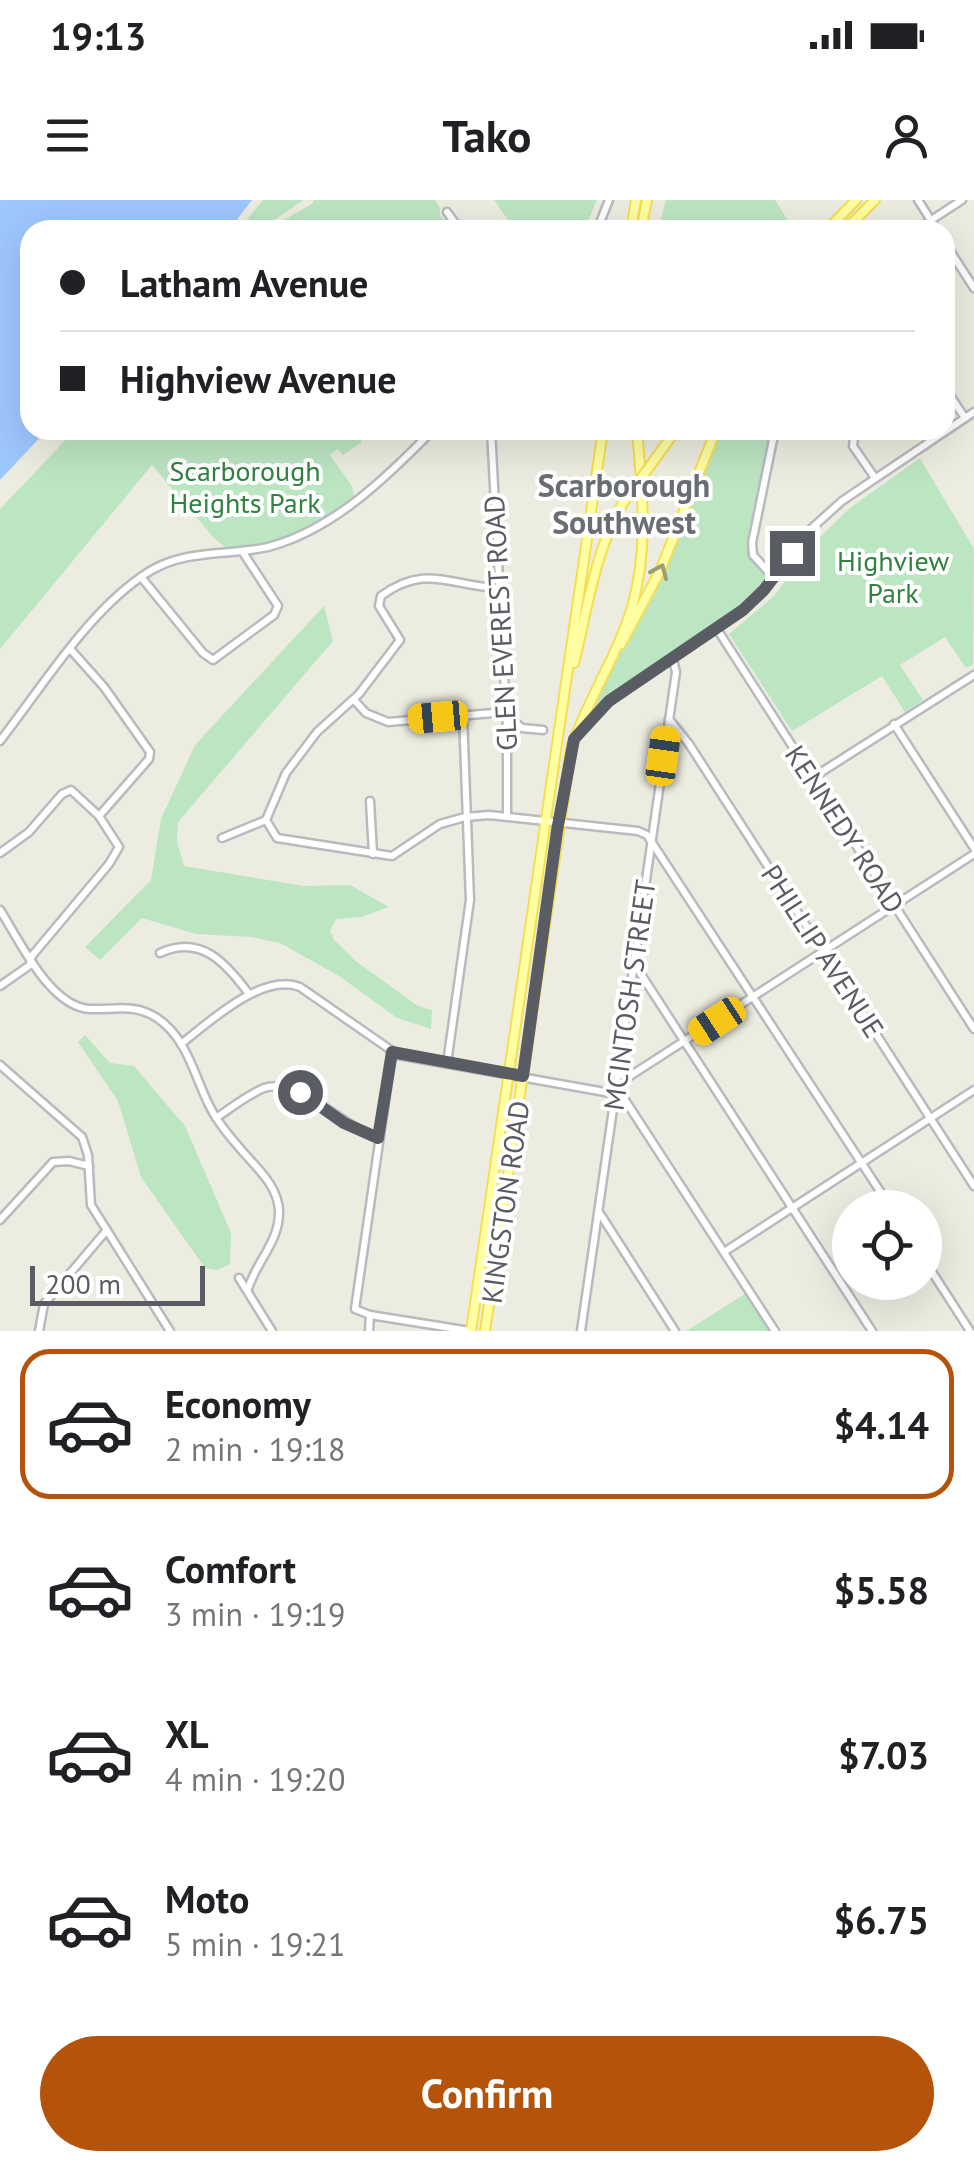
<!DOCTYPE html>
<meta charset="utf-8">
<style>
:root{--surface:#fff;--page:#f2f2f2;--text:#202124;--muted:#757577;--line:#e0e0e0;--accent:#b45309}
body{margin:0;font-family:"PT Sans",sans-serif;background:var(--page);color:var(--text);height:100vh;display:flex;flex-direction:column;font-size:38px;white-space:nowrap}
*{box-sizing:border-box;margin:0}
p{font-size:32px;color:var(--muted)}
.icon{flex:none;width:55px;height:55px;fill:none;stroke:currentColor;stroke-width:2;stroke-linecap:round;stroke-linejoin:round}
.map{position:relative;height:1131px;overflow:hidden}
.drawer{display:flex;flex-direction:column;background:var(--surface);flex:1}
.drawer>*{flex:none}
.banner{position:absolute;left:20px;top:20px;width:935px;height:220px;border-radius:30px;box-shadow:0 10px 40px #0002;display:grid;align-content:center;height:220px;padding:0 40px;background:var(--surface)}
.tools{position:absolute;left:832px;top:990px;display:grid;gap:20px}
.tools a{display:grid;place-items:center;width:110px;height:110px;border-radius:50%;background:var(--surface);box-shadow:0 10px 40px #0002;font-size:50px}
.scale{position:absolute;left:30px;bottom:25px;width:175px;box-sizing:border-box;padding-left:10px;border:5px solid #595c62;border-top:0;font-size:28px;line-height:35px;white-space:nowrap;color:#595c62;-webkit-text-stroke:8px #fff;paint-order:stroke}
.end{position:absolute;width:45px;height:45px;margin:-22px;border:12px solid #595c62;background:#fff;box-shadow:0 0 0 5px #fff}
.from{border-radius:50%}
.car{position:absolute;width:30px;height:60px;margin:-30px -15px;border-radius:12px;box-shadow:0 0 8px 2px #0007;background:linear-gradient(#f5c518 24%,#345 0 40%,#f5c518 0 76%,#345 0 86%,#f5c518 0)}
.banner b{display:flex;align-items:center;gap:35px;height:95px;font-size:38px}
.banner b+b{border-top:2px solid var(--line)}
.banner i{width:25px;height:25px;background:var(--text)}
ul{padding:18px 0 0;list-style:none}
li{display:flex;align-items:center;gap:30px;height:150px;margin:0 20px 15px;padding:0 20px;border:5px solid transparent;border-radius:30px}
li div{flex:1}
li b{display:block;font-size:38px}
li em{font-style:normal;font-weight:700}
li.current{border-color:var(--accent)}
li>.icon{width:90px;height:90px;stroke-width:1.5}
.primary-button{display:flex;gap:20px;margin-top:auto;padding:20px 40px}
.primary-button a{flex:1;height:115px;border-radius:60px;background:var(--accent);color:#fff;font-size:40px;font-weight:700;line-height:115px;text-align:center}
.status{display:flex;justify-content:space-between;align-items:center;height:70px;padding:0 50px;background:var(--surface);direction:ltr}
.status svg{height:28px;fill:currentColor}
header{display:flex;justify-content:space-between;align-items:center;height:130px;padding:0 40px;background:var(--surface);font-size:45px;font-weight:700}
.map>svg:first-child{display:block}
.green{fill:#bce5c2}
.water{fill:#9ec6ff}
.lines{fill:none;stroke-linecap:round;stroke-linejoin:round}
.minor-casing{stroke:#b8bac0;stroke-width:11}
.major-casing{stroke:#f4df51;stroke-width:12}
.minor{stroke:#fff;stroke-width:6}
.major{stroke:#fffea3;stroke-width:8}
.major-bridge-casing{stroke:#f4df51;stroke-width:12;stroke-linecap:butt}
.major-bridge{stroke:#fffea3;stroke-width:8}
.oneway{stroke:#9b9d7c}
.route{stroke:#595c62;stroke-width:12}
.labels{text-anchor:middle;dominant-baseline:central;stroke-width:8;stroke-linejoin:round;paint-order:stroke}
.park-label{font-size:28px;fill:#318140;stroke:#fff}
.street-label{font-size:28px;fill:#595c62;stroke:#fff}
.quarter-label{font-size:32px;font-weight:bold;fill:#6a6d74;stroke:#fff}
</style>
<div class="status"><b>19:13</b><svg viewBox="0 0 49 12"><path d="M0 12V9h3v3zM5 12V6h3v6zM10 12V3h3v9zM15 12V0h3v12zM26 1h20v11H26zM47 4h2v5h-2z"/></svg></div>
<header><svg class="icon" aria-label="menu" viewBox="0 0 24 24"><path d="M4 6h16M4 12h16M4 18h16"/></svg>Tako<svg class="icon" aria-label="person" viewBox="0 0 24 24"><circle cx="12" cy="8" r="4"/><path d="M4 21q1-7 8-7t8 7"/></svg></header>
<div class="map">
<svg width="974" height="1131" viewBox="0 0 974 1131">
<rect width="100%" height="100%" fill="#edece0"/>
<g class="green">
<polygon points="263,0 303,0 260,30 238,30"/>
<polygon points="314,0 435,0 440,8 440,16 458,30 266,30 312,4"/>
<polygon points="494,0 597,0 584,30 515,30"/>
<polygon points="666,0 775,0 794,30 658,30"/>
<path d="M75,230H367L358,236L362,242L343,255L338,249L330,255L352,286L354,296C315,327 277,345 227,349L214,338L152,265L0,449V309Z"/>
<polygon points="720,230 771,230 746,345 751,361 765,374 766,382 729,416 593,511 599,491 655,393"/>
<polygon points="920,258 974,349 973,465 966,468 945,437 900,465 923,500 905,512 882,476 792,531 729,434 774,396 816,341 851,307"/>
<polygon points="324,406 333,441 178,622 177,642 184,666 303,686 350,685 389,707 361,717 336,719 330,731 334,740 357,762 418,806 432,810 431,829 397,818 339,776 280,743 251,737 196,734 142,718 100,760 85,747 151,680 161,619 195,545"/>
<polygon points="85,835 110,863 134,866 185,926 231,1033 230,1064 217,1070 205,1068 141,977 118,901 78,842"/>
<polygon points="745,1094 769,1131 686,1131"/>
</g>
<polygon class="water" points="0,0 252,0 229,30 30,30 30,230 47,230 0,280"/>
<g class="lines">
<g class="minor-casing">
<g id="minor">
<polyline points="918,0 937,30"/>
<polyline points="447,12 460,30"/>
<polyline points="597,30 609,0"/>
<polyline points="916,30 962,0"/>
<polyline points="945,43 974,88"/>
<polyline points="945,188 965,218"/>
<polyline points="491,230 507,529 507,616"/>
<polyline points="855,230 853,246 875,278"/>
<polyline points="141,377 203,453 213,460 274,415 278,406 242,351"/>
<polyline points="774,378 753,355 752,343 775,230"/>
<path d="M498,388C450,386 426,363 381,396L379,406L400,440L359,494L317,532L286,573L266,620L277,638L392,656L440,624L465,617L489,615L638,631L647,635L891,1008"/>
<polyline points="717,429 974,829"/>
<polyline points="71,450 104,487 150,552 149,559 99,616"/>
<polyline points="354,500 366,513 388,522 505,512"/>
<polyline points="505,514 522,528 543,530"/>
<polyline points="669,519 689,544 974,986"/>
<polyline points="894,524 974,648"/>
<polyline points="581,529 609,501 743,410 774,378 812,328 842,301 974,212"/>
<path d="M0,541C43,486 90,408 150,371C187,349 227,356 268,347C333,330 387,277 433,230"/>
<polyline points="812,578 974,475"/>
<polyline points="370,601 373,654"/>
<polyline points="222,638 266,620"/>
<polyline points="0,653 29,632 62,594 71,590 99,616 119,647 109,664 31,757 30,765 0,786"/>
<path d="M0,710C20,741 50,807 90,809C115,810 135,803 157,818C186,837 194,874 208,903C217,922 230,937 244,953C259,970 278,987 279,1011C280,1041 256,1062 248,1089"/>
<path d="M160,753C201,734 226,763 249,794"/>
<polyline points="635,765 872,1131"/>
<path d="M181,844C209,822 263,772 300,787L398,855L616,894L625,900L775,1131"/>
<polyline points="392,853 355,1109 370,1115 470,1131"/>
<polyline points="447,863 470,700 463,515"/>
<polyline points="0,865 82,937 88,955 91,1005 170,1131"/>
<polyline points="618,875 630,876 974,654"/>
<path d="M216,918C231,908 247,895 264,888C298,876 343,928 378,938"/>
<polyline points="599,1012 675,1131"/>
<polyline points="0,1020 53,962 69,961 89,966"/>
<polyline points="724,1052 974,890"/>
<polyline points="925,1061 970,1131"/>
<polyline points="239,1078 272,1131"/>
<polyline points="39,1131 44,1104 107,1030"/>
<polyline points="369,1131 370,1115"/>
<polyline points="581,1131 676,472 673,460"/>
</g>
</g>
<g class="major-casing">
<g id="major">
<polyline points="631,30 636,0"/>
<polyline points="641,30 647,0"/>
<polyline points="827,30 856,0"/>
<polyline points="845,30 875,0"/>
<polyline points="650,266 676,230"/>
<polyline points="621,444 660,371 716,230"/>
<path d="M574,463C588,408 594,353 623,303"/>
<polyline points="471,1131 603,230"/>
<path d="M485,1131L571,549C587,500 617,457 632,407C649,348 642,290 637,230"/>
</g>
</g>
<use href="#minor" class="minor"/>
<use href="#major" class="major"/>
<g class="major-bridge-casing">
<polyline id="major-bridge" points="623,303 650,266"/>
</g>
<use href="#major-bridge" class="major-bridge"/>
</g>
<defs><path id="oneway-chevron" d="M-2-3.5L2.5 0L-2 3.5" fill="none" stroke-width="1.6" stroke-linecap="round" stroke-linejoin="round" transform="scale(2.5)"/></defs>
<use class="oneway" href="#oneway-chevron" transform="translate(660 371) rotate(-67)"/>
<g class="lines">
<polyline class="route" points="300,892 344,923 378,938 392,852 523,876 557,631 574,539 609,501 743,410 764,390 792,353"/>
</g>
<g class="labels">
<g class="park-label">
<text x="245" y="270">Scarborough<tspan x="245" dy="32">Heights Park</tspan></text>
<text x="893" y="360">Highview<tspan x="893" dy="32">Park</tspan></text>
</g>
<g class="street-label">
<text transform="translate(500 423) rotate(-93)">GLEN EVEREST ROAD</text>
<text transform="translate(845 629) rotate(57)">KENNEDY ROAD</text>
<text transform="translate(823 751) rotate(57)">PHILLIP AVENUE</text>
<text transform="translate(629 795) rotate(-82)">MCINTOSH STREET</text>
<text transform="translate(505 1002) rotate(-82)">KINGSTON ROAD</text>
</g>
<g class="quarter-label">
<text x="624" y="285">Scarborough<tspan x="624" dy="37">Southwest</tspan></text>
</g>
</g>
</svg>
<div class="tools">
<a><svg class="icon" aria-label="locate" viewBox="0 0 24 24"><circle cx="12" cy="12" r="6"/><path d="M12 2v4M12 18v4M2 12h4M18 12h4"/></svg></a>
</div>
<div class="scale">200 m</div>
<i class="end from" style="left:300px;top:892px"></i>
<i class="end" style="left:792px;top:353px"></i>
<i class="car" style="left:438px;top:517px;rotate:265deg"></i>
<i class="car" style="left:663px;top:556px;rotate:8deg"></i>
<i class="car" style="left:717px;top:821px;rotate:237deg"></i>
<div class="banner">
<b><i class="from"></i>Latham Avenue</b>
<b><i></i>Highview Avenue</b>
</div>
</div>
<section class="drawer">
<ul>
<li class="current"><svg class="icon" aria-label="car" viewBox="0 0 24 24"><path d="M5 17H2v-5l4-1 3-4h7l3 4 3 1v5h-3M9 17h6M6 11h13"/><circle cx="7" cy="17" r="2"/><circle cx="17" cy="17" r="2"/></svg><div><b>Economy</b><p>2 min · 19:18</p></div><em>$4.14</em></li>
<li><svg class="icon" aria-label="car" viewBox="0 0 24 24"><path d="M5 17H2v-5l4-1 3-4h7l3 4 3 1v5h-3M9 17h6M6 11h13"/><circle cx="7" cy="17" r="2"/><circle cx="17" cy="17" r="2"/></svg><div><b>Comfort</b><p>3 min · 19:19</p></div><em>$5.58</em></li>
<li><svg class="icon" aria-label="car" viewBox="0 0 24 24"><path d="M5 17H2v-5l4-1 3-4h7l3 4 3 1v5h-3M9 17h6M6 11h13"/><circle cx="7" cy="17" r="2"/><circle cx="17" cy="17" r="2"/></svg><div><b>XL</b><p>4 min · 19:20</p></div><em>$7.03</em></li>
<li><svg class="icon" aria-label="car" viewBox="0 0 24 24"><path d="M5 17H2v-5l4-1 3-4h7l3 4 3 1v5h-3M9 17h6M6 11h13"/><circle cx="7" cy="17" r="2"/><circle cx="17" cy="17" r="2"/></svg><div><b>Moto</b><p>5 min · 19:21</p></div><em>$6.75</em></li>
</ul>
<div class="primary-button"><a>Confirm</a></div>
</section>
